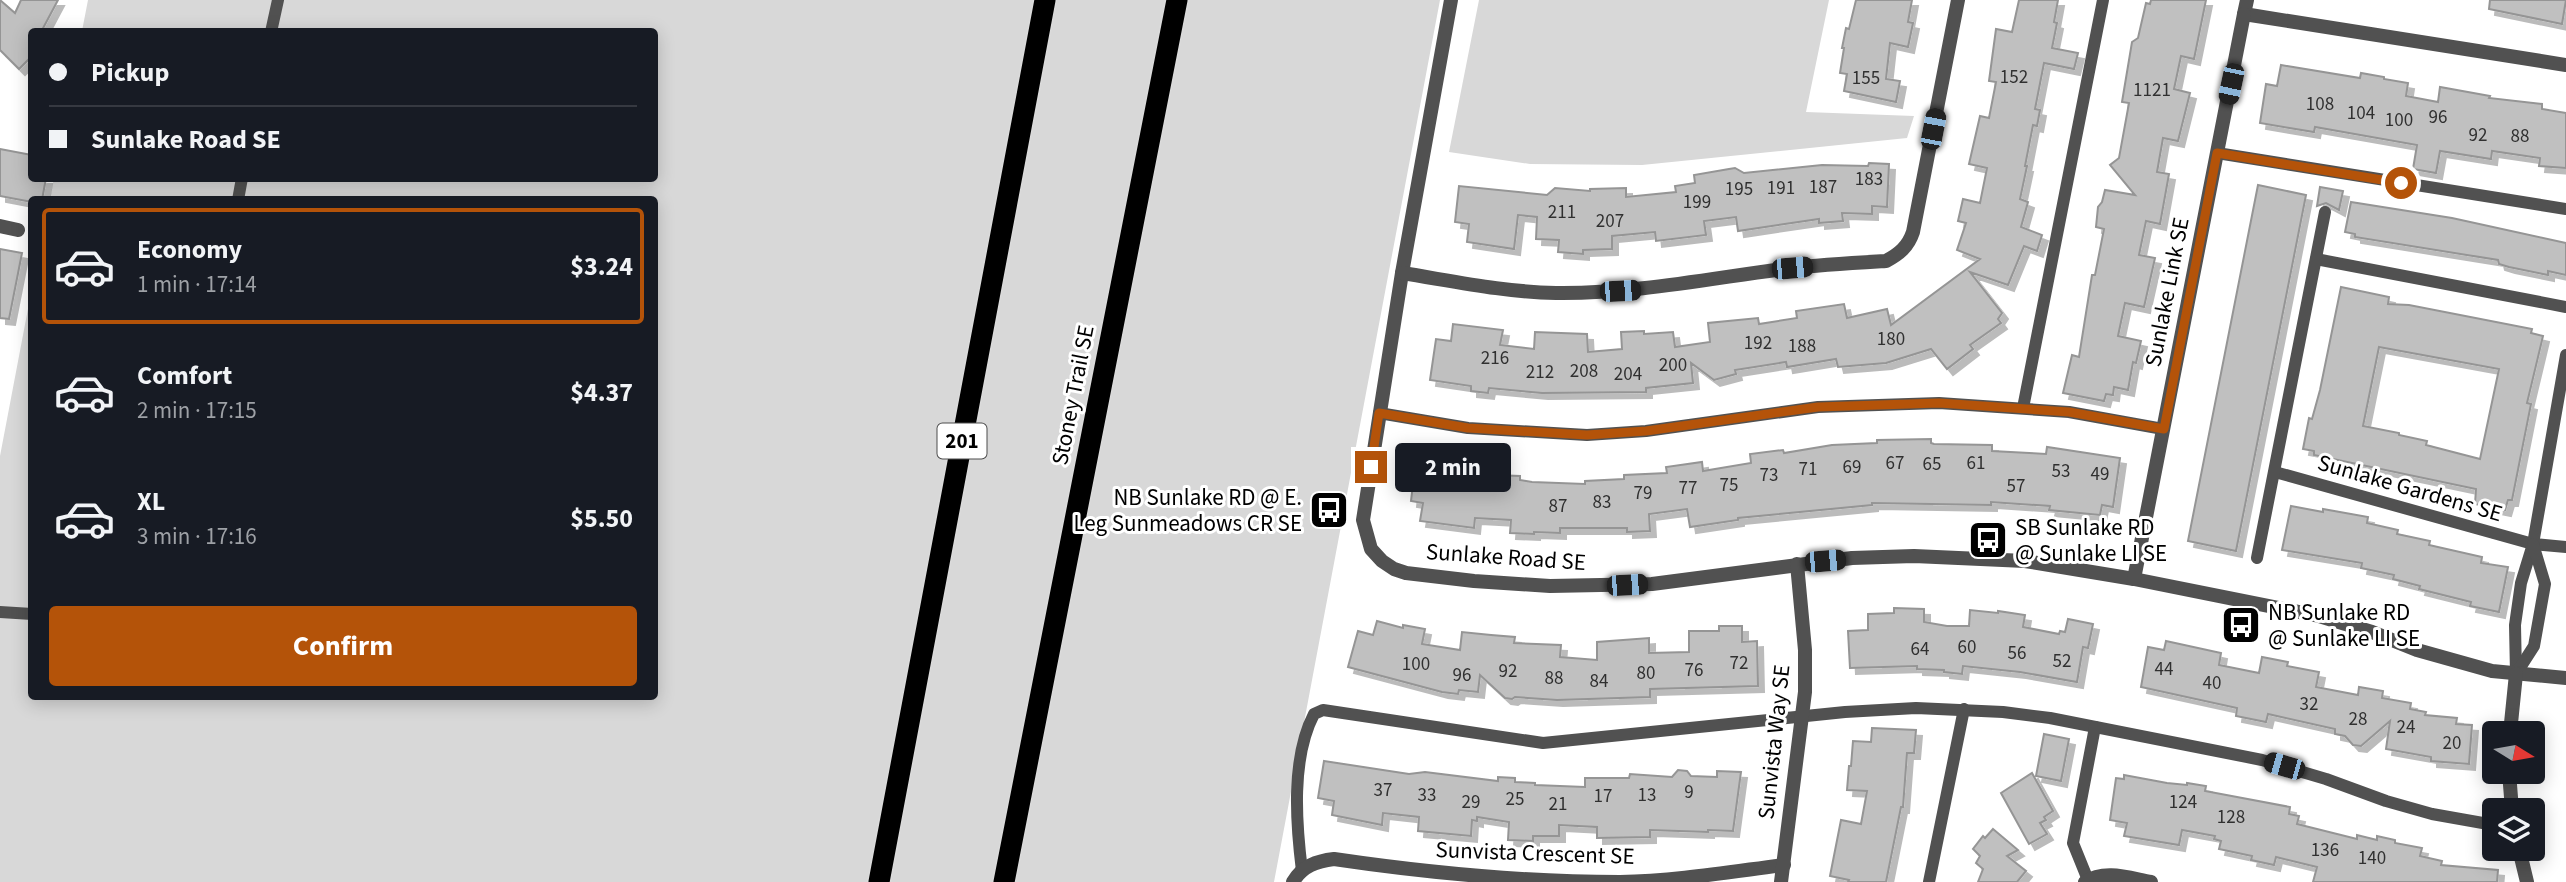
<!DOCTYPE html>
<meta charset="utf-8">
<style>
:root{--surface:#171b24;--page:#20242c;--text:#f1f3f6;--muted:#9ea1a6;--line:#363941;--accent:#b45309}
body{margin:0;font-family:"Source Sans 3",sans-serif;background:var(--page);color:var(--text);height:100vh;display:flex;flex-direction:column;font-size:26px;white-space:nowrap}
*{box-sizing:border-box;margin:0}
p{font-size:23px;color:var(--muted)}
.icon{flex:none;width:38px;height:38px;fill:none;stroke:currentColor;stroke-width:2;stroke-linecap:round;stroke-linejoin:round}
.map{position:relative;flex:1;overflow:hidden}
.drawer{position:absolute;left:28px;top:196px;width:630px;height:504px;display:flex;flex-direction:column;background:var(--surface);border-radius:7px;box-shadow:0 4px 18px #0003}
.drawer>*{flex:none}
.banner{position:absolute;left:28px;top:28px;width:630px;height:154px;border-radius:7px;box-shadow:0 4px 18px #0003;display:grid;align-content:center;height:154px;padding:0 21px;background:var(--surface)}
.needle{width:46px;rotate:101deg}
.fabs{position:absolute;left:2482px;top:721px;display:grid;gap:14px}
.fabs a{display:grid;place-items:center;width:63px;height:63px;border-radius:7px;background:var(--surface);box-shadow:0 4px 18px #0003;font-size:35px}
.end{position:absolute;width:32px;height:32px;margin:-16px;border:9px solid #b45309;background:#fff;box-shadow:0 0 0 4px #fff}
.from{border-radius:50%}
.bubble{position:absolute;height:49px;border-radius:7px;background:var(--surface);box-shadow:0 4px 18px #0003;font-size:23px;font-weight:700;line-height:49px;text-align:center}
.car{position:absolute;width:21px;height:42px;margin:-21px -10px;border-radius:9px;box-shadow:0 0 5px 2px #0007;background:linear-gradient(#222 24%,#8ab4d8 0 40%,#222 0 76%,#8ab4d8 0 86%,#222 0)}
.banner b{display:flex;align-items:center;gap:24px;height:66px;font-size:26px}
.banner b+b{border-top:2px solid var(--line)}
.banner i{width:18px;height:18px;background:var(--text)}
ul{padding:12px 0 0;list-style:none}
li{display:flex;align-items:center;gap:21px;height:116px;margin:0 14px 10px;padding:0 7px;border:4px solid transparent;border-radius:7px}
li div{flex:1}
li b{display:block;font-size:26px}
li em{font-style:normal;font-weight:700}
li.active{border-color:var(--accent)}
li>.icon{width:63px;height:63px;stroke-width:1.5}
.action{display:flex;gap:14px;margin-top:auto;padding:14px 21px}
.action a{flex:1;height:80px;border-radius:7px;background:var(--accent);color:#fff;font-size:28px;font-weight:700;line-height:80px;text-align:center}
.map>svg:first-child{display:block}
.green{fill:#d8d8d8}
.building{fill:#c0c0c0;stroke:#959595;stroke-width:2;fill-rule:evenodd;filter:url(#shadow)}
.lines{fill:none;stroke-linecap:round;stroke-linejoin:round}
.highway-casing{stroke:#dbdbdb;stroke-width:24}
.lane{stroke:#515151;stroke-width:12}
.street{stroke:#515151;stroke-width:14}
.highway{stroke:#000;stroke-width:21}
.route{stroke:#b45309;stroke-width:9}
.labels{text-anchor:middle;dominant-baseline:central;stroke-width:6;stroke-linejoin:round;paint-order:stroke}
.number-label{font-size:19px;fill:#303030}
.shield{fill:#fff;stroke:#4c4c4c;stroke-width:2}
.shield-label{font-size:21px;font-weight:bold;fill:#000}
.street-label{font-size:23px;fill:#000;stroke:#fff}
.poi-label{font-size:23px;fill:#000;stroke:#fff;text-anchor:start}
</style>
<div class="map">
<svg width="2566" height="882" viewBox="0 0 2566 882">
<defs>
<filter id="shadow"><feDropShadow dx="6" dy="6" stdDeviation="0" flood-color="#0004"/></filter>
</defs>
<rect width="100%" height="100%" fill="#fff"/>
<g class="green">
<polygon points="88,0 1440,0 1274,882 0,882 0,456 31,293 32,696 654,696 654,200 50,199 54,178 654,178 654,32 82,31"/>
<polygon points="1479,0 1829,0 1806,112 1914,116 1907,138 1642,165 1530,164 1449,152"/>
</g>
<g class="building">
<polygon points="0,0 15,13 21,0 58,0 41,32 32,32 32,56 19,69 0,50"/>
<polygon points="1856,0 1912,0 1908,22 1913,23 1908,47 1890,43 1886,79 1900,81 1896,102 1844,91 1847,74 1840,73 1844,48 1842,48 1846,28 1849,29"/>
<polygon points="2019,0 2058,0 2054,22 2057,23 2052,48 2078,53 2074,69 2044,63 2035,109 2040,110 2037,126 2033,125 2025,166 2027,166 2020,199 2028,202 2021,227 2042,235 2037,251 2024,246 2008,285 1970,272 2002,313 1998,319 2001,323 1970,345 1973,349 1947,369 1931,349 1886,363 1838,367 1836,359 1787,367 1786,362 1735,370 1736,374 1714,380 1691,363 1693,383 1646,388 1646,392 1542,393 1489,388 1488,393 1471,391 1471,386 1430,380 1436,339 1451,341 1453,324 1503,330 1500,345 1534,349 1535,332 1587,334 1588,352 1622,349 1621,332 1644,331 1644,334 1673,332 1675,347 1710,342 1708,323 1758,318 1759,324 1797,318 1796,311 1844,304 1847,318 1887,309 1891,325 1980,259 1957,250 1966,223 1958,221 1963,199 1980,203 1987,168 1969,164 1980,116 1989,118 1996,82 1989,81 1996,29 2012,32"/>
<polygon points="2151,0 2206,0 2194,59 2181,56 2174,89 2190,93 2178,141 2163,138 2157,172 2169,174 2160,224 2146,221 2139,255 2155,258 2144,307 2125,303 2118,336 2141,341 2136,363 2133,362 2128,390 2114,387 2113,395 2106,394 2104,401 2063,393 2072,355 2079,357 2092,275 2095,275 2104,229 2096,227 2098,207 2102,202 2105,190 2135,195 2110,165 2119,158 2129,103 2122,102 2132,42 2138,38 2146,3 2150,4"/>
<polygon points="2490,0 2566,0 2562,24 2489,9"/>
<polygon points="2281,65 2360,78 2361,73 2384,77 2384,79 2408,83 2406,96 2438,102 2440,87 2490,96 2489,98 2542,104 2542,109 2566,113 2566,168 2539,166 2540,158 2492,151 2491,159 2440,151 2436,173 2413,169 2417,145 2315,127 2314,132 2260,123 2266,84 2277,86"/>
<polygon points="0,149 32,155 32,178 46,178 42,200 32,200 32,202 0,196"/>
<polygon points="1869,163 1889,164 1887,207 1872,206 1872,214 1842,213 1843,221 1819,223 1819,219 1738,231 1736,217 1704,221 1706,235 1656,241 1655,232 1612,236 1612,249 1583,250 1583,254 1558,252 1559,240 1536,239 1537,217 1518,215 1514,249 1467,242 1469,224 1455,222 1459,186 1547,195 1555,188 1590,191 1590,189 1626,188 1626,197 1676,192 1675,186 1695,183 1694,175 1729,169 1735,168 1744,173 1822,165 1868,166"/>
<polygon points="2258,185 2306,195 2236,551 2188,541"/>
<polygon points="2320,187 2343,191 2339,210 2326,203 2317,206"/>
<polygon points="2351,202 2452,218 2566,243 2566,275 2548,271 2548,275 2509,267 2499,264 2498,260 2355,237 2355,234 2345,232"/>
<polygon points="0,249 22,253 9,319 0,318"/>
<path d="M2341,287L2389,297L2388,304L2409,305L2532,329L2531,333L2543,336L2527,403L2531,404L2512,500H2508L2505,510L2475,504L2476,489L2314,455V451L2303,449L2309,418L2312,419L2320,390ZM2379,347L2499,369L2480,459L2426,445L2427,441L2399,435V433L2363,426Z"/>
<polygon points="1931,439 1931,443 1934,444 1992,445 1992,451 2046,454 2047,447 2120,458 2113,507 2102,505 2100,515 2049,510 2050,506 1991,502 1991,505 1872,503 1872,505 1738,518 1738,520 1690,527 1687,509 1649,514 1650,531 1627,532 1627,528 1560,528 1560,533 1534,532 1534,534 1510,533 1511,520 1475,518 1474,528 1420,521 1423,503 1411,501 1416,459 1464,466 1464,464 1494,467 1493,475 1520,476 1520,480 1532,482 1585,484 1585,481 1624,479 1624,475 1667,473 1666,467 1702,462 1703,471 1751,463 1750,454 1783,450 1784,453 1832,445 1877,443 1877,440"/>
<polygon points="2291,506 2323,512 2323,509 2368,517 2367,523 2398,530 2397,534 2430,541 2429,545 2482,557 2481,563 2508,567 2499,612 2470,606 2471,602 2419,589 2420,586 2393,579 2394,575 2361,568 2362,563 2282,550"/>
<polygon points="1894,608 1924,609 1924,622 1947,626 1969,626 1970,610 1998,613 1998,611 2025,615 2023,627 2059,634 2060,631 2065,632 2068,619 2093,624 2088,648 2083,647 2077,682 2020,672 1963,666 1962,674 1944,672 1944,670 1917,669 1917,666 1850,668 1848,631 1868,630 1868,614 1894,613"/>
<polygon points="1377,621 1403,628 1403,625 1425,629 1422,644 1460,650 1462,632 1491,635 1515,637 1514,643 1561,645 1560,657 1597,660 1597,642 1649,638 1649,653 1689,652 1689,631 1719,631 1719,626 1742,626 1742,642 1757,641 1758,686 1650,689 1650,697 1557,700 1515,697 1512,699 1505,698 1480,675 1478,692 1459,690 1458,694 1442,692 1348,667 1358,631 1373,635"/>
<polygon points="2166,641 2221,653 2219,665 2259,673 2262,657 2288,662 2287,666 2319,672 2316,687 2358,695 2359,687 2383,691 2382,698 2411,703 2410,709 2426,712 2425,715 2457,718 2456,724 2472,725 2469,764 2431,761 2431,757 2386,749 2390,721 2361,746 2353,745 2345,736 2335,734 2335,729 2268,714 2266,722 2236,716 2237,708 2141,687 2148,647 2164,650"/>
<polygon points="1872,728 1916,730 1914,753 1907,753 1903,807 1901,807 1886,882 1848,882 1849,880 1830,876 1841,820 1861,824 1867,791 1847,790 1849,766 1851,766 1853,741 1871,742"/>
<polygon points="2044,734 2069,739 2061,781 2036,776"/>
<polygon points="1324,761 1409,774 1425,772 1498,781 1498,777 1515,778 1515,782 1535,783 1535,785 1585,787 1585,778 1629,778 1630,774 1672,777 1678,770 1687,771 1691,776 1717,777 1717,771 1741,772 1733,831 1708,830 1708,832 1650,830 1650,837 1597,838 1597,827 1559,825 1559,836 1533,836 1533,841 1508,840 1509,822 1477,817 1477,821 1472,820 1471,836 1418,831 1419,817 1383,813 1382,825 1332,815 1334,801 1318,798"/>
<polygon points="2032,773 2053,811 2044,817 2046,820 2040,823 2047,834 2029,844 2001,793"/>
<polygon points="2124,775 2167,783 2187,785 2187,783 2206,786 2205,791 2290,807 2289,814 2299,816 2297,824 2357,839 2357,835 2377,840 2377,836 2395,840 2395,843 2422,848 2420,856 2442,861 2441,865 2498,870 2497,882 2313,882 2317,867 2276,857 2274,865 2251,860 2252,856 2219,849 2221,841 2214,839 2215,836 2182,830 2179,845 2124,836 2127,823 2110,820 2116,778 2124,779"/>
<polygon points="1993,829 2018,850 2007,856 2026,871 2017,882 1978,882 1983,869 1976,863 1980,856 1973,849 1983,836 1985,838"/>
</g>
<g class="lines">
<g class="highway-casing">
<g id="highway">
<polyline points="879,882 1045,0"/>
<polyline points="1004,882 1177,0"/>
</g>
</g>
<g class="lane">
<polyline points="271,32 278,0"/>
<polyline points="2217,153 2566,209"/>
<polyline points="238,200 242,178"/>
<polyline points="2316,259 2566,307"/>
<polyline points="2023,408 2103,0"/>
<polyline points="1379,413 1468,428 1587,435 1646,431 1818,407 1939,403 2069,412 2163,429"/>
<polyline points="2275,472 2533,544 2566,547"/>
<polyline points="2257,558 2325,212"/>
<polyline points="0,612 32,614"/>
<polyline points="2516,674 2515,625 2521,583 2533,544 2566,355"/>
<polyline points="2516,674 2534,646 2545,584 2533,544"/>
<path d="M1302,871C1296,823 1291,758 1314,714L1323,710L1543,743L1845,712L1916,708L2003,712L2050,718L2262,760L2326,779L2386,801L2432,814L2494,825"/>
<polyline points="2088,880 2073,843 2095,727"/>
<polyline points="1929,882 1964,709"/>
</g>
<g class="street">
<polyline points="1451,0 1402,273 1363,520 1371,549 1382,561 1394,569 1406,573 1474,581 1550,586 1652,584 1852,558 1914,556 2025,561 2134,579 2319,616 2372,632 2417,650 2492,671 2566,678"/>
<polyline points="2247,0 2244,14 2566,65"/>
<polyline points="0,226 18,230"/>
<path d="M1402,273C1453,281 1504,292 1556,293C1635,294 1712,278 1790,268C1821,265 1854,263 1886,261C1899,254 1908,247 1913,232L1958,0"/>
<polyline points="2134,579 2244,14"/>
<polyline points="2510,733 2516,674"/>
<polyline points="2509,772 2512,810"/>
<polyline points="2519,849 2527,882"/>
<path d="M1293,882C1302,866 1317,861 1334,859C1429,873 1523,882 1620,882C1675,881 1729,872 1784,865"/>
<polyline points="1781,882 1805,692 1805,650 1797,564"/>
<path d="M2085,882C2105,869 2129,878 2151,882"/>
</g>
<use href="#highway" class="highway"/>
</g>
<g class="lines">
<polyline class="route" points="1371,467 1379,413 1468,428 1587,435 1646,431 1818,407 1939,403 2069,412 2164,429 2217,153 2401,183"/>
</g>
<defs>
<g id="bus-square" transform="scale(2.0125)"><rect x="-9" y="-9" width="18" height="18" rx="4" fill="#000" stroke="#fff"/><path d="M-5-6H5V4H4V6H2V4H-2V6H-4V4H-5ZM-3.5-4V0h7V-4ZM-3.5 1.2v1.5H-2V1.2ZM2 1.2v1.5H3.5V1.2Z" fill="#fff"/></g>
</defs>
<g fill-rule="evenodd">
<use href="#bus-square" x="1329" y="510"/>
<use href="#bus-square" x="1988" y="540"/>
<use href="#bus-square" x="2241" y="625"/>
</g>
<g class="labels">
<g class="number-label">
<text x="2014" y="77">152</text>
<text x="1866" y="78">155</text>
<text x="2152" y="90">1121</text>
<text x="2320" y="104">108</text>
<text x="2361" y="113">104</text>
<text x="2438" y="117">96</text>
<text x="2399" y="120">100</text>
<text x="2478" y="135">92</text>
<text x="2520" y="136">88</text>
<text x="1869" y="179">183</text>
<text x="1823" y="187">187</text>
<text x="1781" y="188">191</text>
<text x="1739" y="189">195</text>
<text x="1697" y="202">199</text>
<text x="1562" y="212">211</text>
<text x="1610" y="221">207</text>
<text x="1891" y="339">180</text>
<text x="1758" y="343">192</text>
<text x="1802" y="346">188</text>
<text x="1495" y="358">216</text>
<text x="1673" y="365">200</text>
<text x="1584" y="371">208</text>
<text x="1540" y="372">212</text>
<text x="1628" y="374">204</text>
<text x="1895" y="463">67</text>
<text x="1976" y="463">61</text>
<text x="1932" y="464">65</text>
<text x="1852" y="467">69</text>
<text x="1808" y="469">71</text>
<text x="2061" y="471">53</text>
<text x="2100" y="474">49</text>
<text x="1769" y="475">73</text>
<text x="1729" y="485">75</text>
<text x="2016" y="486">57</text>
<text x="1688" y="488">77</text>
<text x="1643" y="493">79</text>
<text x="1602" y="502">83</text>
<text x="1558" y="506">87</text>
<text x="1967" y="647">60</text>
<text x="1920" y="649">64</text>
<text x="2017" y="653">56</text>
<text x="2062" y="661">52</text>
<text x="1739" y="663">72</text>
<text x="1416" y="664">100</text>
<text x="2164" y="669">44</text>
<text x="1694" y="670">76</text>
<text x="1508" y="671">92</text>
<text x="1646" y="673">80</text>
<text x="1462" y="675">96</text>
<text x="1554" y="678">88</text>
<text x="1599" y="681">84</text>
<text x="2212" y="683">40</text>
<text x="2309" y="704">32</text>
<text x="2358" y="719">28</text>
<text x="2406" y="727">24</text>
<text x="2452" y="743">20</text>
<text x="1383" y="790">37</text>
<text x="1689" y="792">9</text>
<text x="1427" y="795">33</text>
<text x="1647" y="795">13</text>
<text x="1603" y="796">17</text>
<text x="1515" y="799">25</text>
<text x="1471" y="802">29</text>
<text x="2183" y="802">124</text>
<text x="1558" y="804">21</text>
<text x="2231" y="817">128</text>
<text x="2325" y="850">136</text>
<text x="2372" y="858">140</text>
</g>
<rect class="shield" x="937.5" y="423.5" width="49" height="35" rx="5"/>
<g class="shield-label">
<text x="962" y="441">201</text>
</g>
<g class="street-label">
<text transform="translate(2167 292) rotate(-79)">Sunlake Link SE</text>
<text transform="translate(1073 395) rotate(-79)">Stoney Trail SE</text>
<text transform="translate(2410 488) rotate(16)">Sunlake Gardens SE</text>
<text transform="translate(1506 557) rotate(4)">Sunlake Road SE</text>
<text transform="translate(1774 742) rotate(-84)">Sunvista Way SE</text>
<text transform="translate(1535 853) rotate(2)">Sunvista Crescent SE</text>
</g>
<g class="poi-label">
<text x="1302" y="497" text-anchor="end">NB Sunlake RD @ E.<tspan x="1302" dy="26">Leg Sunmeadows CR SE</tspan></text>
<text x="2015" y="527">SB Sunlake RD<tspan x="2015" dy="26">@ Sunlake LI SE</tspan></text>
<text x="2268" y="612">NB Sunlake RD<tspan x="2268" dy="26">@ Sunlake LI SE</tspan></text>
</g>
</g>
</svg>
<div class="fabs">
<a><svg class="needle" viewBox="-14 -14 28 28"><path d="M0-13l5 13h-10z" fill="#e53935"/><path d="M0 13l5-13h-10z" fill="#9ea1a6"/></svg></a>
<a><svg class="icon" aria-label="layers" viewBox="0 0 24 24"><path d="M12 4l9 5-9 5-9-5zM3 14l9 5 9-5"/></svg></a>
</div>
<i class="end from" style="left:2401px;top:183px"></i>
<i class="end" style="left:1371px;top:467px"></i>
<div class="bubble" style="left:1395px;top:443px;width:116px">2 min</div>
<i class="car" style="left:2231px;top:84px;rotate:192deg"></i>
<i class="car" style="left:1933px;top:129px;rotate:11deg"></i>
<i class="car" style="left:1792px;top:268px;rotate:85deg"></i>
<i class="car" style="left:1620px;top:291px;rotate:87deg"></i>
<i class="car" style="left:1825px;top:561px;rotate:85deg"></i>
<i class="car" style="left:1627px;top:585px;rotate:87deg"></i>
<i class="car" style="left:2284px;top:766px;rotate:286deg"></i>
<div class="banner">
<b><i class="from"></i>Pickup</b>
<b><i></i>Sunlake Road SE</b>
</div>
<section class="drawer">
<ul>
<li class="active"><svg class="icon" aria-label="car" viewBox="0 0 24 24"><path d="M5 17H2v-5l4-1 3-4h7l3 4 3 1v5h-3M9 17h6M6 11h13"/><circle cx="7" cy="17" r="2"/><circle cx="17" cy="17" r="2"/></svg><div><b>Economy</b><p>1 min · 17:14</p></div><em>$3.24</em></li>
<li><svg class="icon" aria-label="car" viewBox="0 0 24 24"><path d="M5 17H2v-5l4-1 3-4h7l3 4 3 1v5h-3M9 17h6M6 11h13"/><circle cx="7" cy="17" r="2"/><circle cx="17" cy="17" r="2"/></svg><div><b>Comfort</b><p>2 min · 17:15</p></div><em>$4.37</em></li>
<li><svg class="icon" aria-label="car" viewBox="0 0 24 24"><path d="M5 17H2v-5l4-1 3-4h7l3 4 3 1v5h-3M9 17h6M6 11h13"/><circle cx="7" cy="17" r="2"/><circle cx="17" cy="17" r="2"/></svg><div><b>XL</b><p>3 min · 17:16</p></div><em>$5.50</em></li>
</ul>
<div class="action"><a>Confirm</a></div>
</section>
</div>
